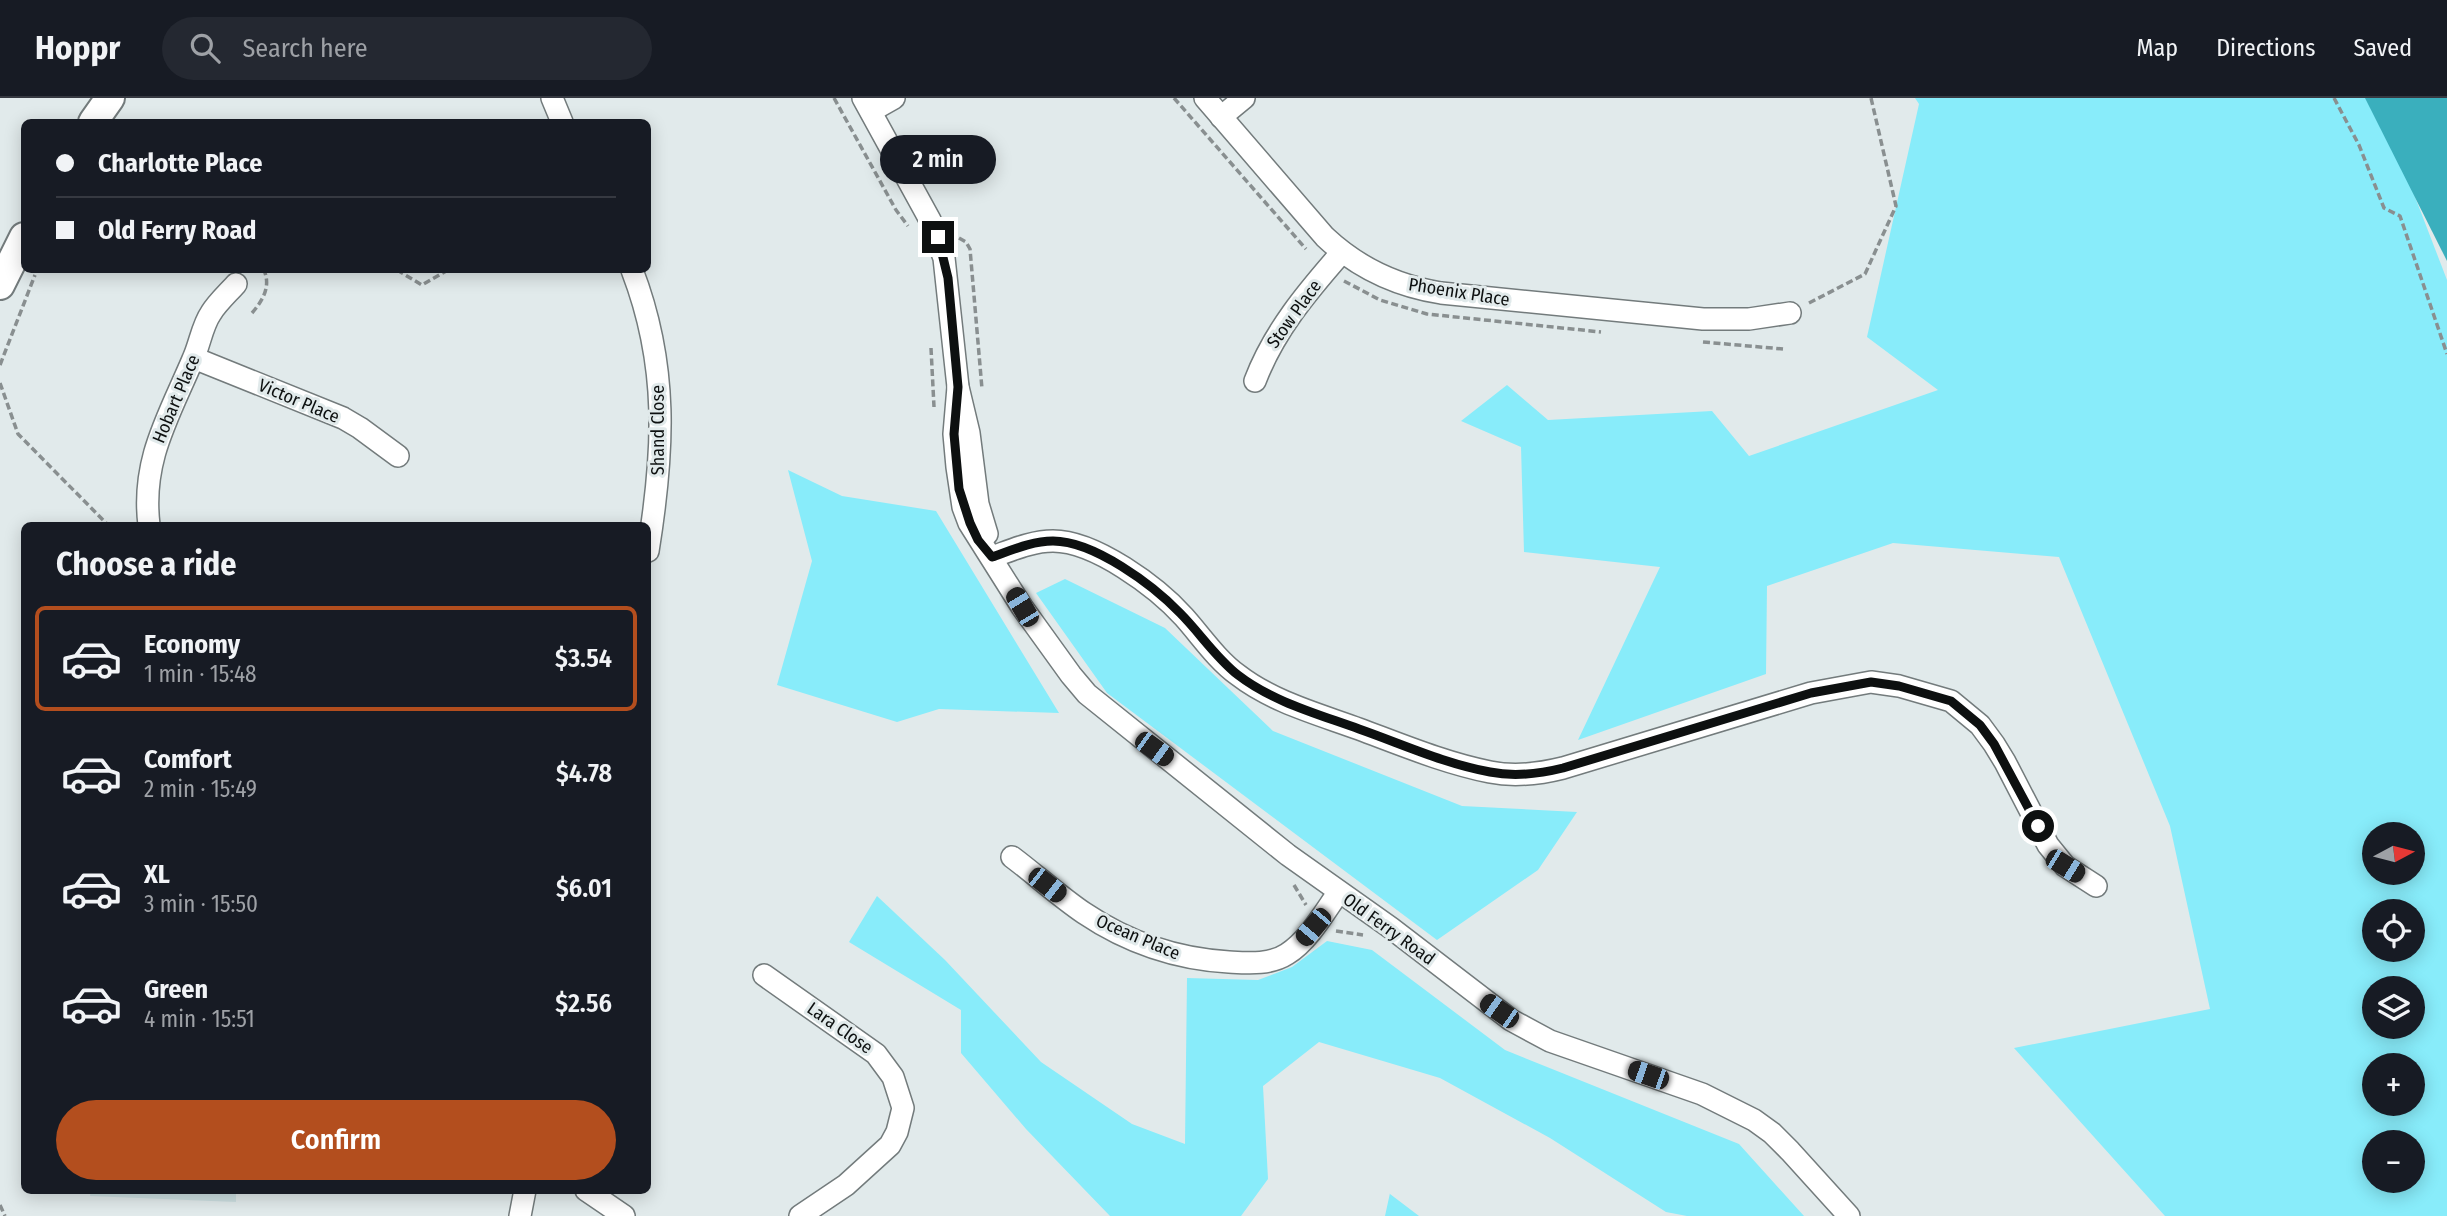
<!DOCTYPE html>
<meta charset="utf-8">
<style>
:root{--surface:#171b24;--page:#242831;--text:#f1f3f6;--muted:#9ea1a6;--line:#363941;--accent:#b34e1e}
body{margin:0;font-family:"Fira Sans Condensed",sans-serif;background:var(--page);color:var(--text);height:100vh;display:flex;flex-direction:column;font-size:26px;white-space:nowrap}
*{box-sizing:border-box;margin:0}
p{font-size:23px;color:var(--muted)}
.icon{flex:none;width:38px;height:38px;fill:none;stroke:currentColor;stroke-width:2;stroke-linecap:round;stroke-linejoin:round}
.map{position:relative;flex:1;overflow:hidden}
.side{position:absolute;left:21px;top:424px;width:630px;height:672px;display:flex;flex-direction:column;background:var(--surface);border-radius:10px;box-shadow:0 4px 18px #0003}
.side>*{flex:none}
.banner{position:absolute;left:21px;top:21px;width:630px;height:154px;border-radius:10px;box-shadow:0 4px 18px #0003;display:grid;align-content:center;height:154px;padding:0 35px;background:var(--surface)}
.needle{width:46px;rotate:83deg}
.fabs{position:absolute;left:2362px;top:724px;display:grid;gap:14px}
.fabs a{display:grid;place-items:center;width:63px;height:63px;border-radius:50%;background:var(--surface);box-shadow:0 4px 18px #0003;font-size:35px}
.end{position:absolute;width:32px;height:32px;margin:-16px;border:9px solid #0d1010;background:#fff;box-shadow:0 0 0 4px #fff}
.from{border-radius:50%}
.bubble{position:absolute;height:49px;border-radius:24px;background:var(--surface);box-shadow:0 4px 18px #0003;font-size:23px;font-weight:600;line-height:49px;text-align:center}
.car{position:absolute;width:21px;height:42px;margin:-21px -10px;border-radius:9px;box-shadow:0 0 5px 2px #0007;background:linear-gradient(#222 24%,#8ab4d8 0 40%,#222 0 76%,#8ab4d8 0 86%,#222 0)}
.banner b{display:flex;align-items:center;gap:24px;height:66px;font-size:26px}
.banner b+b{border-top:2px solid var(--line)}
.banner i{width:18px;height:18px;background:var(--text)}
ul{padding:0;list-style:none}
li{display:flex;align-items:center;gap:21px;height:105px;margin:0 14px 10px;padding:0 21px;border:4px solid transparent;border-radius:10px}
li div{flex:1}
li b{display:block;font-size:26px}
li em{font-style:normal;font-weight:600}
li.active{border-color:var(--accent)}
li>.icon{width:63px;height:63px;stroke-width:1.5}
h2{padding:0 35px;font-size:32px;line-height:84px}
.action{display:flex;gap:14px;margin-top:auto;padding:14px 35px}
.action a{flex:1;height:80px;border-radius:42px;background:var(--accent);color:#fff;font-size:28px;font-weight:600;line-height:80px;text-align:center}
header{display:flex;align-items:center;gap:42px;box-sizing:border-box;height:98px;padding:0 35px;background:var(--surface);border-bottom:2px solid var(--line)}
header strong{font-size:33px}
nav{display:flex;gap:38px;margin-inline-start:auto;font-size:24px}
.search{width:490px;height:63px;background:var(--page);display:flex;align-items:center;gap:18px;box-sizing:border-box;padding:0 24px;border-radius:38px;color:var(--muted);font-size:26px}
.map>svg:first-child{display:block}
.built{fill:#ccdfe1}
.green{fill:#88ecfa;fill-rule:evenodd}
.water{fill:#3aafbd}
.lines{fill:none;stroke-linecap:round;stroke-linejoin:round}
.minor-casing{stroke:#737b7c;stroke-width:24}
.tertiary-casing{stroke:#737b7c;stroke-width:32}
.path{stroke:#898f90;stroke-width:3.5;stroke-dasharray:7 3.5;stroke-linecap:butt}
.minor{stroke:#fff;stroke-width:21}
.tertiary{stroke:#fff;stroke-width:28}
.route{stroke:#0d1010;stroke-width:9}
.labels{text-anchor:middle;dominant-baseline:central;stroke-width:6;stroke-linejoin:round;paint-order:stroke}
.street-label{font-size:18px;fill:#0d1010;stroke:#e1eaeb}
</style>
<header>
<strong>Hoppr</strong>
<div class="search"><svg class="icon" aria-label="search" viewBox="0 0 24 24"><circle cx="10" cy="10" r="6"/><path d="M15 15l6 6"/></svg>Search here</div>
<nav><a>Map</a><a>Directions</a><a>Saved</a></nav>
</header>
<div class="map">
<svg width="2447" height="1118" viewBox="0 0 2447 1118">
<rect width="100%" height="100%" fill="#e1eaeb"/>
<polygon class="built" points="91,1092 236,1092 236,1104 90,1098"/>
<g class="green">
<path d="M1915,0H2377L2447,182V1118H2165L2014,950L2210,911L2170,728L2059,459L1893,445L1767,488L1766,576L1578,642L1660,469L1524,454L1521,349L1461,323L1507,287L1548,322L1712,313L1749,358L1938,292L1867,239L1919,6ZM2375,737H2413V775H2375ZM2375,814H2413V852H2375ZM2375,891H2413V929H2375ZM2375,968H2413V1006H2375ZM2375,1045H2413V1083H2375Z"/>
<polygon points="788,372 842,398 936,413 1059,615 939,611 897,624 777,587 812,463"/>
<polygon points="1065,481 1165,530 1273,633 1462,708 1577,714 1538,772 1437,842 1107,595 1036,495"/>
<polygon points="877,798 945,862 1041,964 1132,1026 1185,1046 1187,880 1258,882 1292,869 1327,843 1372,852 1505,952 1739,1046 1804,1118 1687,1118 1666,1114 1550,1040 1440,980 1319,944 1263,988 1268,1081 1241,1118 1110,1118 1026,1031 961,955 961,912 849,844"/>
<polygon points="1390,1095 1390,1096 1419,1118 1385,1118"/>
</g>
<polygon class="water" points="2365,0 2447,0 2447,163"/>
<g class="lines">
<g class="minor-casing">
<g id="minor">
<polyline points="552,0 562,24"/>
<polyline points="863,0 930,122 944,160 958,289 969,335 978,406 987,436"/>
<path d="M1205,0L1325,139C1358,170 1397,188 1441,195L1703,221H1749L1790,215"/>
<polyline points="871,13 894,0"/>
<polyline points="1221,19 1244,0"/>
<path d="M632,172C669,268 664,354 648,453"/>
<polyline points="194,260 343,320 360,330 398,358"/>
<path d="M1255,283C1274,233 1307,194 1342,154"/>
<polyline points="958,289 954,336 957,369 963,409 969,425 1022,509 1071,577 1087,596 1288,757 1391,830 1511,922 1550,943 1702,996 1754,1022 1772,1035 1790,1053 1849,1118"/>
<path d="M149,427C141,362 169,318 193,261C200,246 202,228 211,215C217,205 228,195 236,186"/>
<path d="M992,459C1012,452 1032,443 1053,443C1095,443 1157,489 1184,519C1201,538 1217,562 1238,577C1273,604 1318,616 1359,631C1402,647 1445,665 1490,674C1515,679 1539,676 1563,670L1811,595L1871,584L1899,588L1951,603L1980,627L1994,646L2005,664L2048,747L2065,768L2096,788"/>
<path d="M1012,759C1036,777 1059,798 1084,815C1127,844 1177,861 1229,864C1248,865 1270,867 1287,856C1308,843 1324,815 1338,795"/>
<polyline points="764,877 876,956 893,979 903,1010 897,1034 890,1047 846,1087 800,1118"/>
<polyline points="586,1092 624,1118"/>
<polyline points="520,1118 525,1092"/>
</g>
</g>
<g class="tertiary-casing">
<g id="tertiary">
<polyline points="93,24 110,0"/>
<polyline points="0,187 24,139"/>
</g>
</g>
<g class="path">
<polyline points="834,0 896,112 908,128"/>
<polyline points="1174,0 1306,151"/>
<polyline points="2334,0 2359,47 2384,110 2400,118 2447,256"/>
<polyline points="959,140 966,144 970,151 982,291"/>
<polyline points="397,172 422,187 448,172"/>
<polyline points="1344,183 1380,202 1427,216 1601,234"/>
<polyline points="1809,205 1865,176 1896,108 1871,0"/>
<path d="M252,215C263,202 271,189 264,172"/>
<polyline points="1703,244 1783,251"/>
<polyline points="931,250 934,309"/>
<polyline points="0,267 35,177"/>
<polyline points="0,285 18,336 108,427"/>
<polyline points="1294,787 1306,807"/>
<polyline points="1336,833 1363,837"/>
<polyline points="0,1107 5,1118"/>
</g>
<use href="#minor" class="minor"/>
<use href="#tertiary" class="tertiary"/>
</g>
<g class="lines">
<path class="route" d="M938,139L948,180L958,289L954,336L959,391L970,425L978,442L992,459C1012,452 1032,443 1053,443C1094,443 1153,487 1180,515C1200,535 1216,560 1238,577C1273,604 1318,616 1359,631C1402,646 1445,666 1490,674C1515,679 1539,676 1563,670L1811,595L1871,584L1899,588L1951,603L1980,627L1994,646L2038,728"/>
</g>
<g class="labels">
<g class="street-label">
<text transform="translate(1459 194) rotate(9)">Phoenix Place</text>
<text transform="translate(1294 216) rotate(-54)">Stow Place</text>
<text transform="translate(176 301) rotate(-67)">Hobart Place</text>
<text transform="translate(299 303) rotate(23)">Victor Place</text>
<text transform="translate(658 332) rotate(-90)">Shand Close</text>
<text transform="translate(1389 831) rotate(36)">Old Ferry Road</text>
<text transform="translate(1138 839) rotate(23)">Ocean Place</text>
<text transform="translate(840 930) rotate(35)">Lara Close</text>
</g>
</g>
</svg>
<div class="fabs">
<a><svg class="needle" viewBox="-14 -14 28 28"><path d="M0-13l5 13h-10z" fill="#e53935"/><path d="M0 13l5-13h-10z" fill="#9ea1a6"/></svg></a>
<a><svg class="icon" aria-label="locate" viewBox="0 0 24 24"><circle cx="12" cy="12" r="6"/><path d="M12 2v4M12 18v4M2 12h4M18 12h4"/></svg></a>
<a><svg class="icon" aria-label="layers" viewBox="0 0 24 24"><path d="M12 4l9 5-9 5-9-5zM3 14l9 5 9-5"/></svg></a>
<a>+</a>
<a>−</a>
</div>
<i class="end from" style="left:2038px;top:728px"></i>
<i class="end" style="left:938px;top:139px"></i>
<div class="bubble" style="left:880px;top:37px;width:116px">2 min</div>
<i class="car" style="left:1022px;top:509px;rotate:329deg"></i>
<i class="car" style="left:1154px;top:651px;rotate:126deg"></i>
<i class="car" style="left:2065px;top:768px;rotate:122deg"></i>
<i class="car" style="left:1047px;top:787px;rotate:128deg"></i>
<i class="car" style="left:1313px;top:829px;rotate:220deg"></i>
<i class="car" style="left:1499px;top:913px;rotate:305deg"></i>
<i class="car" style="left:1648px;top:977px;rotate:289deg"></i>
<div class="banner">
<b><i class="from"></i>Charlotte Place</b>
<b><i></i>Old Ferry Road</b>
</div>
<section class="side">
<h2>Choose a ride</h2>
<ul>
<li class="active"><svg class="icon" aria-label="car" viewBox="0 0 24 24"><path d="M5 17H2v-5l4-1 3-4h7l3 4 3 1v5h-3M9 17h6M6 11h13"/><circle cx="7" cy="17" r="2"/><circle cx="17" cy="17" r="2"/></svg><div><b>Economy</b><p>1 min · 15:48</p></div><em>$3.54</em></li>
<li><svg class="icon" aria-label="car" viewBox="0 0 24 24"><path d="M5 17H2v-5l4-1 3-4h7l3 4 3 1v5h-3M9 17h6M6 11h13"/><circle cx="7" cy="17" r="2"/><circle cx="17" cy="17" r="2"/></svg><div><b>Comfort</b><p>2 min · 15:49</p></div><em>$4.78</em></li>
<li><svg class="icon" aria-label="car" viewBox="0 0 24 24"><path d="M5 17H2v-5l4-1 3-4h7l3 4 3 1v5h-3M9 17h6M6 11h13"/><circle cx="7" cy="17" r="2"/><circle cx="17" cy="17" r="2"/></svg><div><b>XL</b><p>3 min · 15:50</p></div><em>$6.01</em></li>
<li><svg class="icon" aria-label="car" viewBox="0 0 24 24"><path d="M5 17H2v-5l4-1 3-4h7l3 4 3 1v5h-3M9 17h6M6 11h13"/><circle cx="7" cy="17" r="2"/><circle cx="17" cy="17" r="2"/></svg><div><b>Green</b><p>4 min · 15:51</p></div><em>$2.56</em></li>
</ul>
<div class="action"><a>Confirm</a></div>
</section>
</div>
